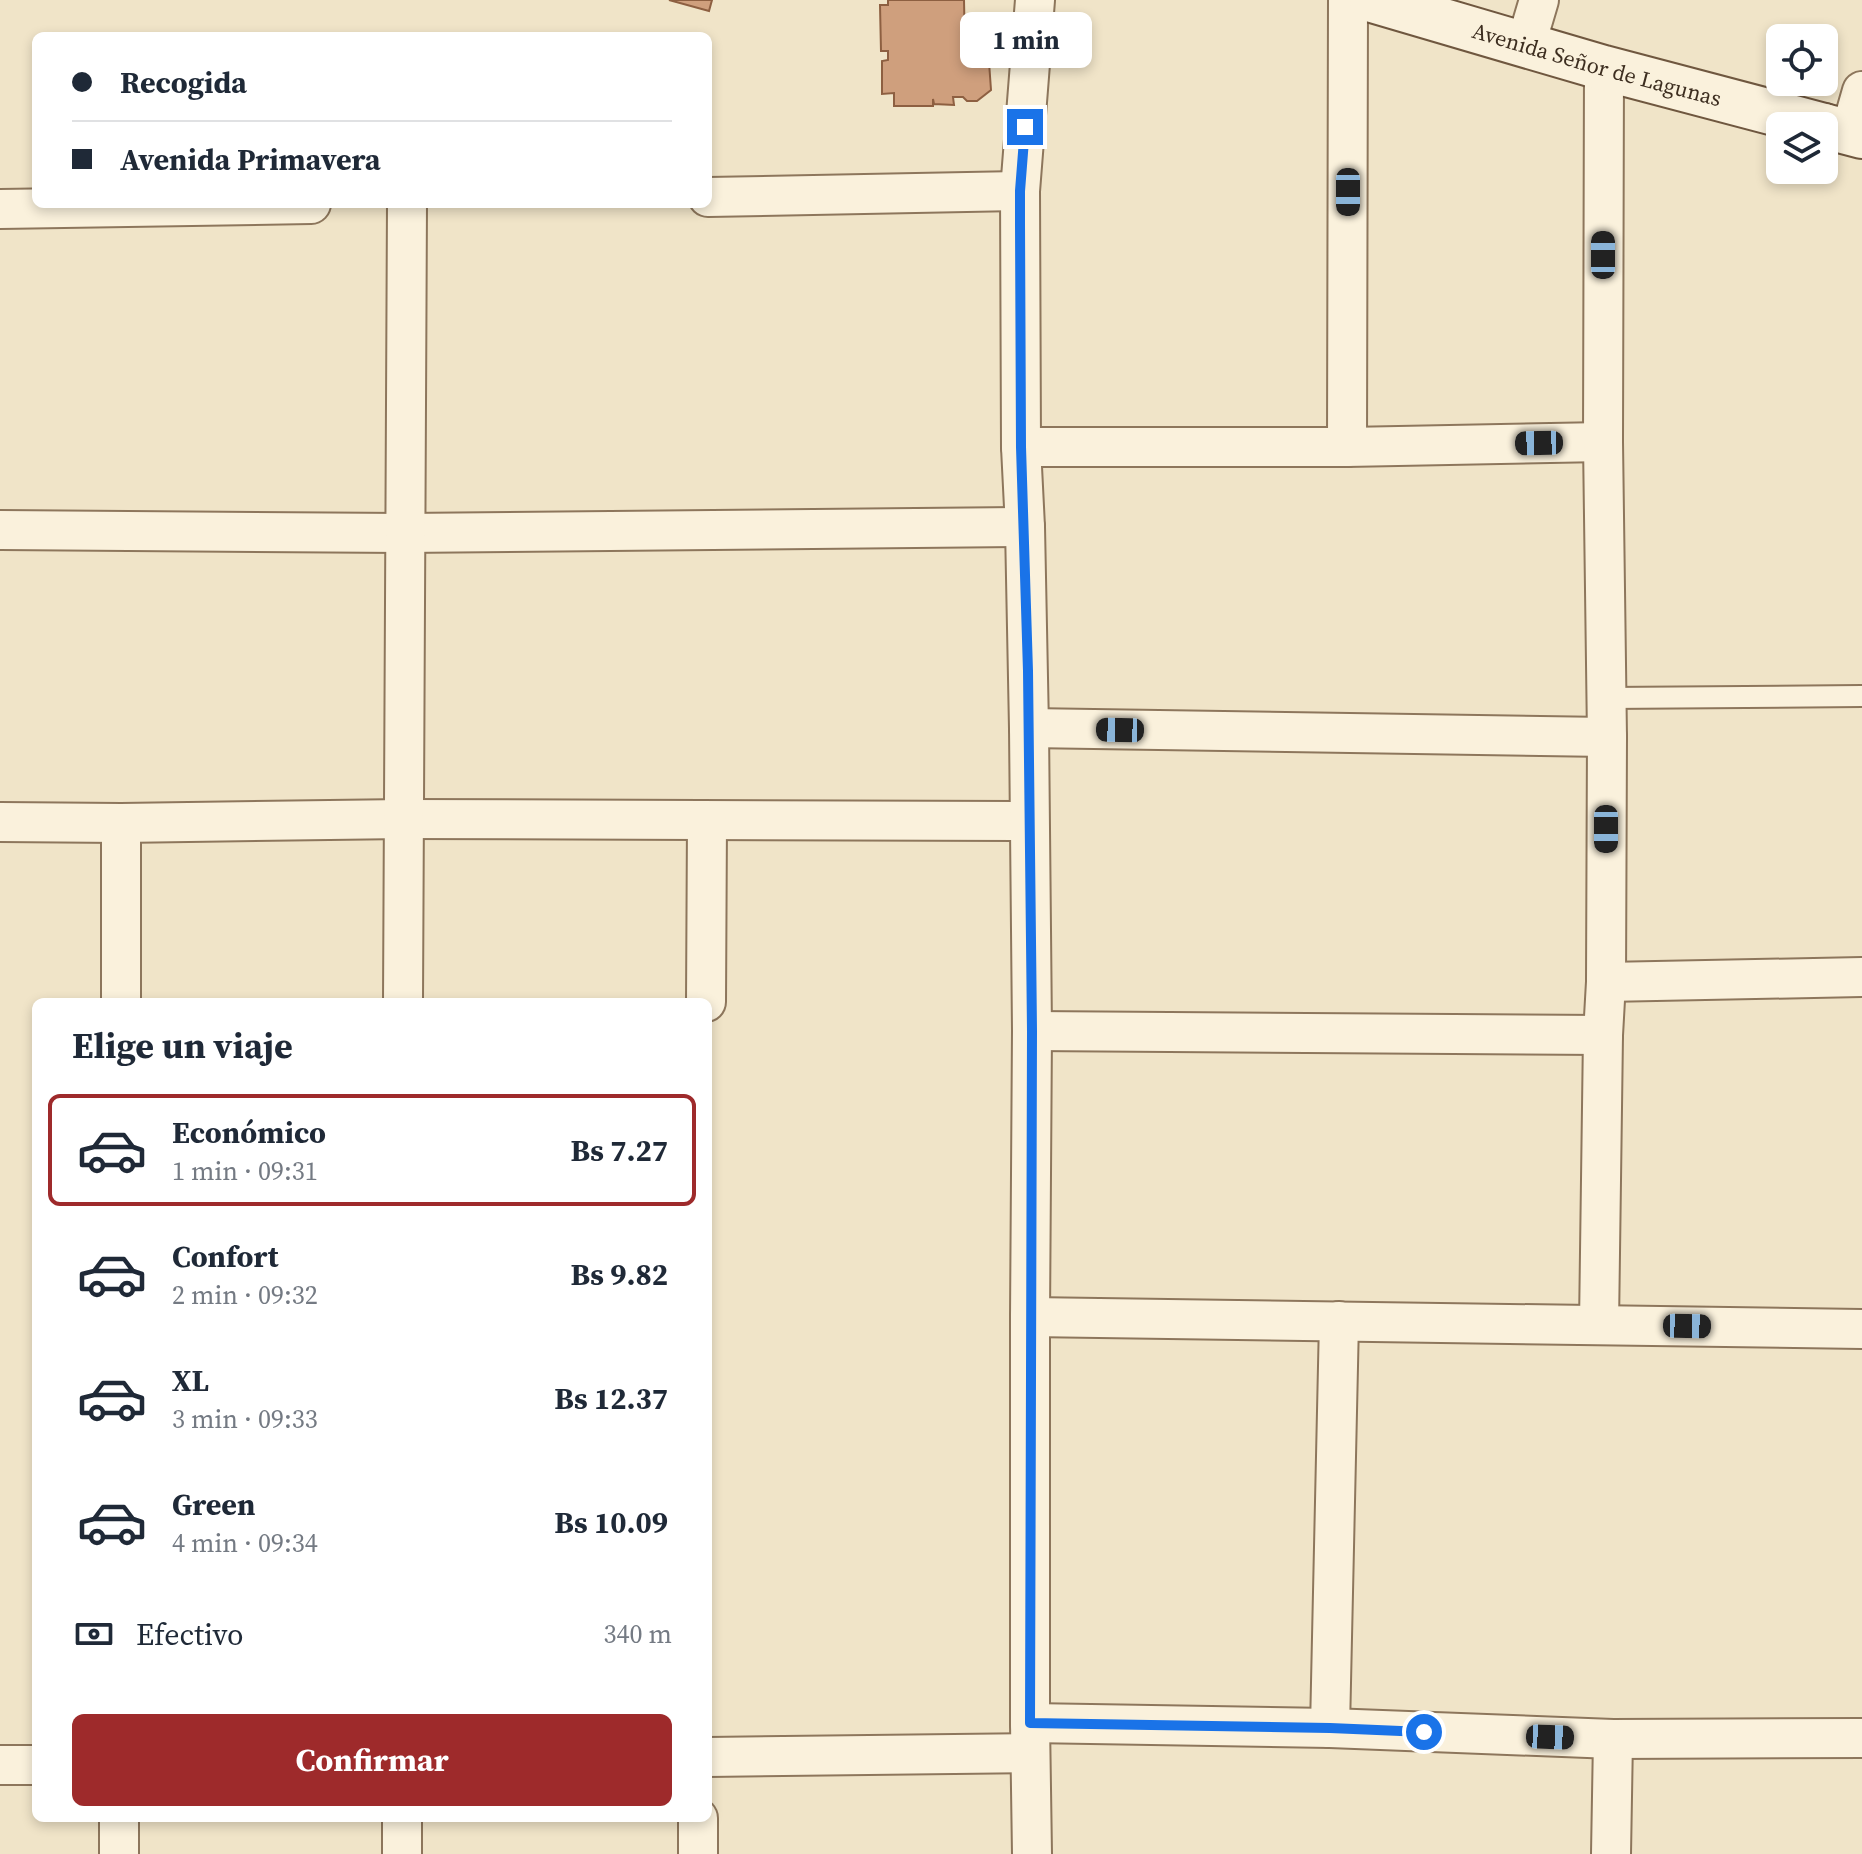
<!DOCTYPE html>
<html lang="es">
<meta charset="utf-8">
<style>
:root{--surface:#fff;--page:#f6f6f7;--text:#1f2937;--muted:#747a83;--line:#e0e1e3;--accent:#9e2a2b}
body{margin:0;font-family:"Source Serif 4",serif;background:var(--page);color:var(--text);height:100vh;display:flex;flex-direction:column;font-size:30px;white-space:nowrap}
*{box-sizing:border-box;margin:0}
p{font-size:26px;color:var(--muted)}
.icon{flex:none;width:44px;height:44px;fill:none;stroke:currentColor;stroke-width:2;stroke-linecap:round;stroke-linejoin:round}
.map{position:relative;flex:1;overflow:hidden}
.side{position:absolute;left:32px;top:998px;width:680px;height:824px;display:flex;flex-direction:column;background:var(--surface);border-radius:12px;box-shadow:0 4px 12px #0003}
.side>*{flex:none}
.banner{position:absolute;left:32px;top:32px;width:680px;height:176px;border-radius:12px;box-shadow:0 4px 12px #0003;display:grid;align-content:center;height:176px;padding:0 40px;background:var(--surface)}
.fabs{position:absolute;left:1766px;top:24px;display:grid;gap:16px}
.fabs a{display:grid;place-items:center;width:72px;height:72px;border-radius:12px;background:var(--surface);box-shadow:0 4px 12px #0003;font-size:40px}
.end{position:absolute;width:36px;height:36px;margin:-18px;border:10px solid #1a73e8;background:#fff;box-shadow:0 0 0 4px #fff}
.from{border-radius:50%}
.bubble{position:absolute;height:56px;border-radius:12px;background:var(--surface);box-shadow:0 4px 12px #0003;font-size:26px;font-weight:700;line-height:56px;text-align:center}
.car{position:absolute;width:24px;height:48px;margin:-24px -12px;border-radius:10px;box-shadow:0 0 6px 2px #0007;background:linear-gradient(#222 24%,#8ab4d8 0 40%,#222 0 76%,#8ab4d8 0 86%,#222 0)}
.banner b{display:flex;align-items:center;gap:28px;height:76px;font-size:30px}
.banner b+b{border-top:2px solid var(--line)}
.banner i{width:20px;height:20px;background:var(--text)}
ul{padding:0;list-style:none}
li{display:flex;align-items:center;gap:24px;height:112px;margin:0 16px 12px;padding:0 24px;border:4px solid transparent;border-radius:12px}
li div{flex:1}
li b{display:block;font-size:30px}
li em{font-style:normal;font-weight:700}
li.selected{border-color:var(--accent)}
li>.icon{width:72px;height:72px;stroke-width:1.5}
h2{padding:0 40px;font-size:36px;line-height:96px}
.pay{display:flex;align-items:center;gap:20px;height:88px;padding:0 40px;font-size:30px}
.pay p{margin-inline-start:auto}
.cta{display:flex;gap:16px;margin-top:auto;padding:16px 40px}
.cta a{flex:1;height:92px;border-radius:12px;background:var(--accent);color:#fff;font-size:32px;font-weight:700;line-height:92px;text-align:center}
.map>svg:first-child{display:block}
.building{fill:#cf9f7d;stroke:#8d5f41;stroke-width:2}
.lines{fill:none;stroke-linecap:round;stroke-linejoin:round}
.lane-casing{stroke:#8d765c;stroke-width:24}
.street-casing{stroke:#8d765c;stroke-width:42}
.secondary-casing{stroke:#6f573f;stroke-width:48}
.lane{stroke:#faf1dc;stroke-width:20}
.street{stroke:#faf1dc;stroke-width:38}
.secondary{stroke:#faf1dc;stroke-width:44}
.route{stroke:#1a73e8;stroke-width:10}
.labels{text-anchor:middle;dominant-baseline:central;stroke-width:6;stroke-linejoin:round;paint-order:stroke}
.street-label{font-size:22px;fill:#3d2e20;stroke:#f7eed8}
</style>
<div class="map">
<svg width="1862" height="1854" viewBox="0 0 1862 1854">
<rect width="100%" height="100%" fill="#f0e4c8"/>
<g class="building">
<polygon points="669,0 712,0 709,11"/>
<polygon points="888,0 964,0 965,52 978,53 989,62 991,90 977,101 967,101 963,97 953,97 954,105 934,104 933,99 933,106 894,106 894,93 882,94 882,61 888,60 888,51 881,51 880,5 888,5"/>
</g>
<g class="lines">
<g class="lane-casing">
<polyline id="lane" points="1607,698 1862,696"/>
</g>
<g class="street-casing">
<g id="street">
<polyline points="1526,44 1539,0"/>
<polyline points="1850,133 1862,91"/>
<polyline points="708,197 1020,191"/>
<polyline points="0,209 311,204"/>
<polyline points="1021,447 1347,447 1603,442"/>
<polyline points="1347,447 1348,0"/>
<polyline points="0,530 404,533 1025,527"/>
<polyline points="1029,728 1607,737"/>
<polyline points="0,822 121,823 404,819 1029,821"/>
<polyline points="1606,982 1862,977"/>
<polyline points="121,1002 121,823"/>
<polyline points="403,1002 407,204"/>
<polyline points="706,1002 707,821"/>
<polyline points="1032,1031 1603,1035"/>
<polyline points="1030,1317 1862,1329"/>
<polyline points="1599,1325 1603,1035 1606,982 1607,737 1603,442 1604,68"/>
<polyline points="1030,1723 1330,1728 1613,1739 1862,1738"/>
<polyline points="1330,1728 1339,1321"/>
<polyline points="708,1757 1030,1753"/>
<polyline points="0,1765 36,1765"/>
<polyline points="119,1854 119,1818"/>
<polyline points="402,1854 402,1818"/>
<polyline points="698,1854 698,1818"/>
<polyline points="1032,1854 1030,1723 1030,1317 1032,1031 1029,728 1025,527 1021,447 1020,191 1035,0"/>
<polyline points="1611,1854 1613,1739"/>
</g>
</g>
<g class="secondary-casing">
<g id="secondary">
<path id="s1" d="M1372,0L1604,68L1824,126"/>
<polyline points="1824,126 1862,136"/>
</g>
</g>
<use href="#lane" class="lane"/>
<use href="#street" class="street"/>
<use href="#secondary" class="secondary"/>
</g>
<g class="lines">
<polyline class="route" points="1025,127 1020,191 1020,223 1021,447 1028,671 1032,1031 1030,1723 1330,1728 1424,1732"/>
</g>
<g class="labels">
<g class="street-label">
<text stroke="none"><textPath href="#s1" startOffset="234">Avenida Señor de Lagunas</textPath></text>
</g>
</g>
</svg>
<div class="fabs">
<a><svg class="icon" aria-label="locate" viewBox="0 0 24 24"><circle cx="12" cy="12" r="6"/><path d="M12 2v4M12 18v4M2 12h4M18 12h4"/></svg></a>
<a><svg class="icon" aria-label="layers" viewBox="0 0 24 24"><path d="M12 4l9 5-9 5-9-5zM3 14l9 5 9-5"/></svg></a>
</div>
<i class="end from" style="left:1424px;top:1732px"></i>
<i class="end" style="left:1025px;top:127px"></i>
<div class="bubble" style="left:960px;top:12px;width:132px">1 min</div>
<i class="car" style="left:1348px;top:192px;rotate:180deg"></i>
<i class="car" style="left:1603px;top:255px;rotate:0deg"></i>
<i class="car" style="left:1539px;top:443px;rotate:269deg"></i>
<i class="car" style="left:1120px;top:730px;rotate:271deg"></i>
<i class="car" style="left:1606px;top:829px;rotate:180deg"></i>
<i class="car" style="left:1687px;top:1326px;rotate:91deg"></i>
<i class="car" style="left:1550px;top:1737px;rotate:92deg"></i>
<div class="banner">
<b><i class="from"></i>Recogida</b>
<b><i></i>Avenida Primavera</b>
</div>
<section class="side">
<h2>Elige un viaje</h2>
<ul>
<li class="selected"><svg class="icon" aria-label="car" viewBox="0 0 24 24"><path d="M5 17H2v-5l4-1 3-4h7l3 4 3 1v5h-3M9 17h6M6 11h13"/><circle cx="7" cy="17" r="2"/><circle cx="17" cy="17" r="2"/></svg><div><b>Económico</b><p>1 min · 09:31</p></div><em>Bs 7.27</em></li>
<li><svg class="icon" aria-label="car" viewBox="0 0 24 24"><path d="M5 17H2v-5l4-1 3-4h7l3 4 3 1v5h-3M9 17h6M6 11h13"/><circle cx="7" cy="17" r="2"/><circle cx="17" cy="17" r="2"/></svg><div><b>Confort</b><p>2 min · 09:32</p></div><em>Bs 9.82</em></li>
<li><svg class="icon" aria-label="car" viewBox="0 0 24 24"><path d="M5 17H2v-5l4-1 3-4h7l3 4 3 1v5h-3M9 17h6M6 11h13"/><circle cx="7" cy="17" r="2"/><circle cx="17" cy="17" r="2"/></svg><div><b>XL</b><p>3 min · 09:33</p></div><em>Bs 12.37</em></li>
<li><svg class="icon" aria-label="car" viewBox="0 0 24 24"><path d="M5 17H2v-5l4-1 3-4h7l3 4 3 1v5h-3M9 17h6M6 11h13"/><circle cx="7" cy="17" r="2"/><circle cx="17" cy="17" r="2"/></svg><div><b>Green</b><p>4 min · 09:34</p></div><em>Bs 10.09</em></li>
</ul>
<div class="pay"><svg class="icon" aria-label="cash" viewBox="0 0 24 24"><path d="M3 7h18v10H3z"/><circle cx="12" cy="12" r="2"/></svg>Efectivo<p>340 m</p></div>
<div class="cta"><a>Confirmar</a></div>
</section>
</div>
